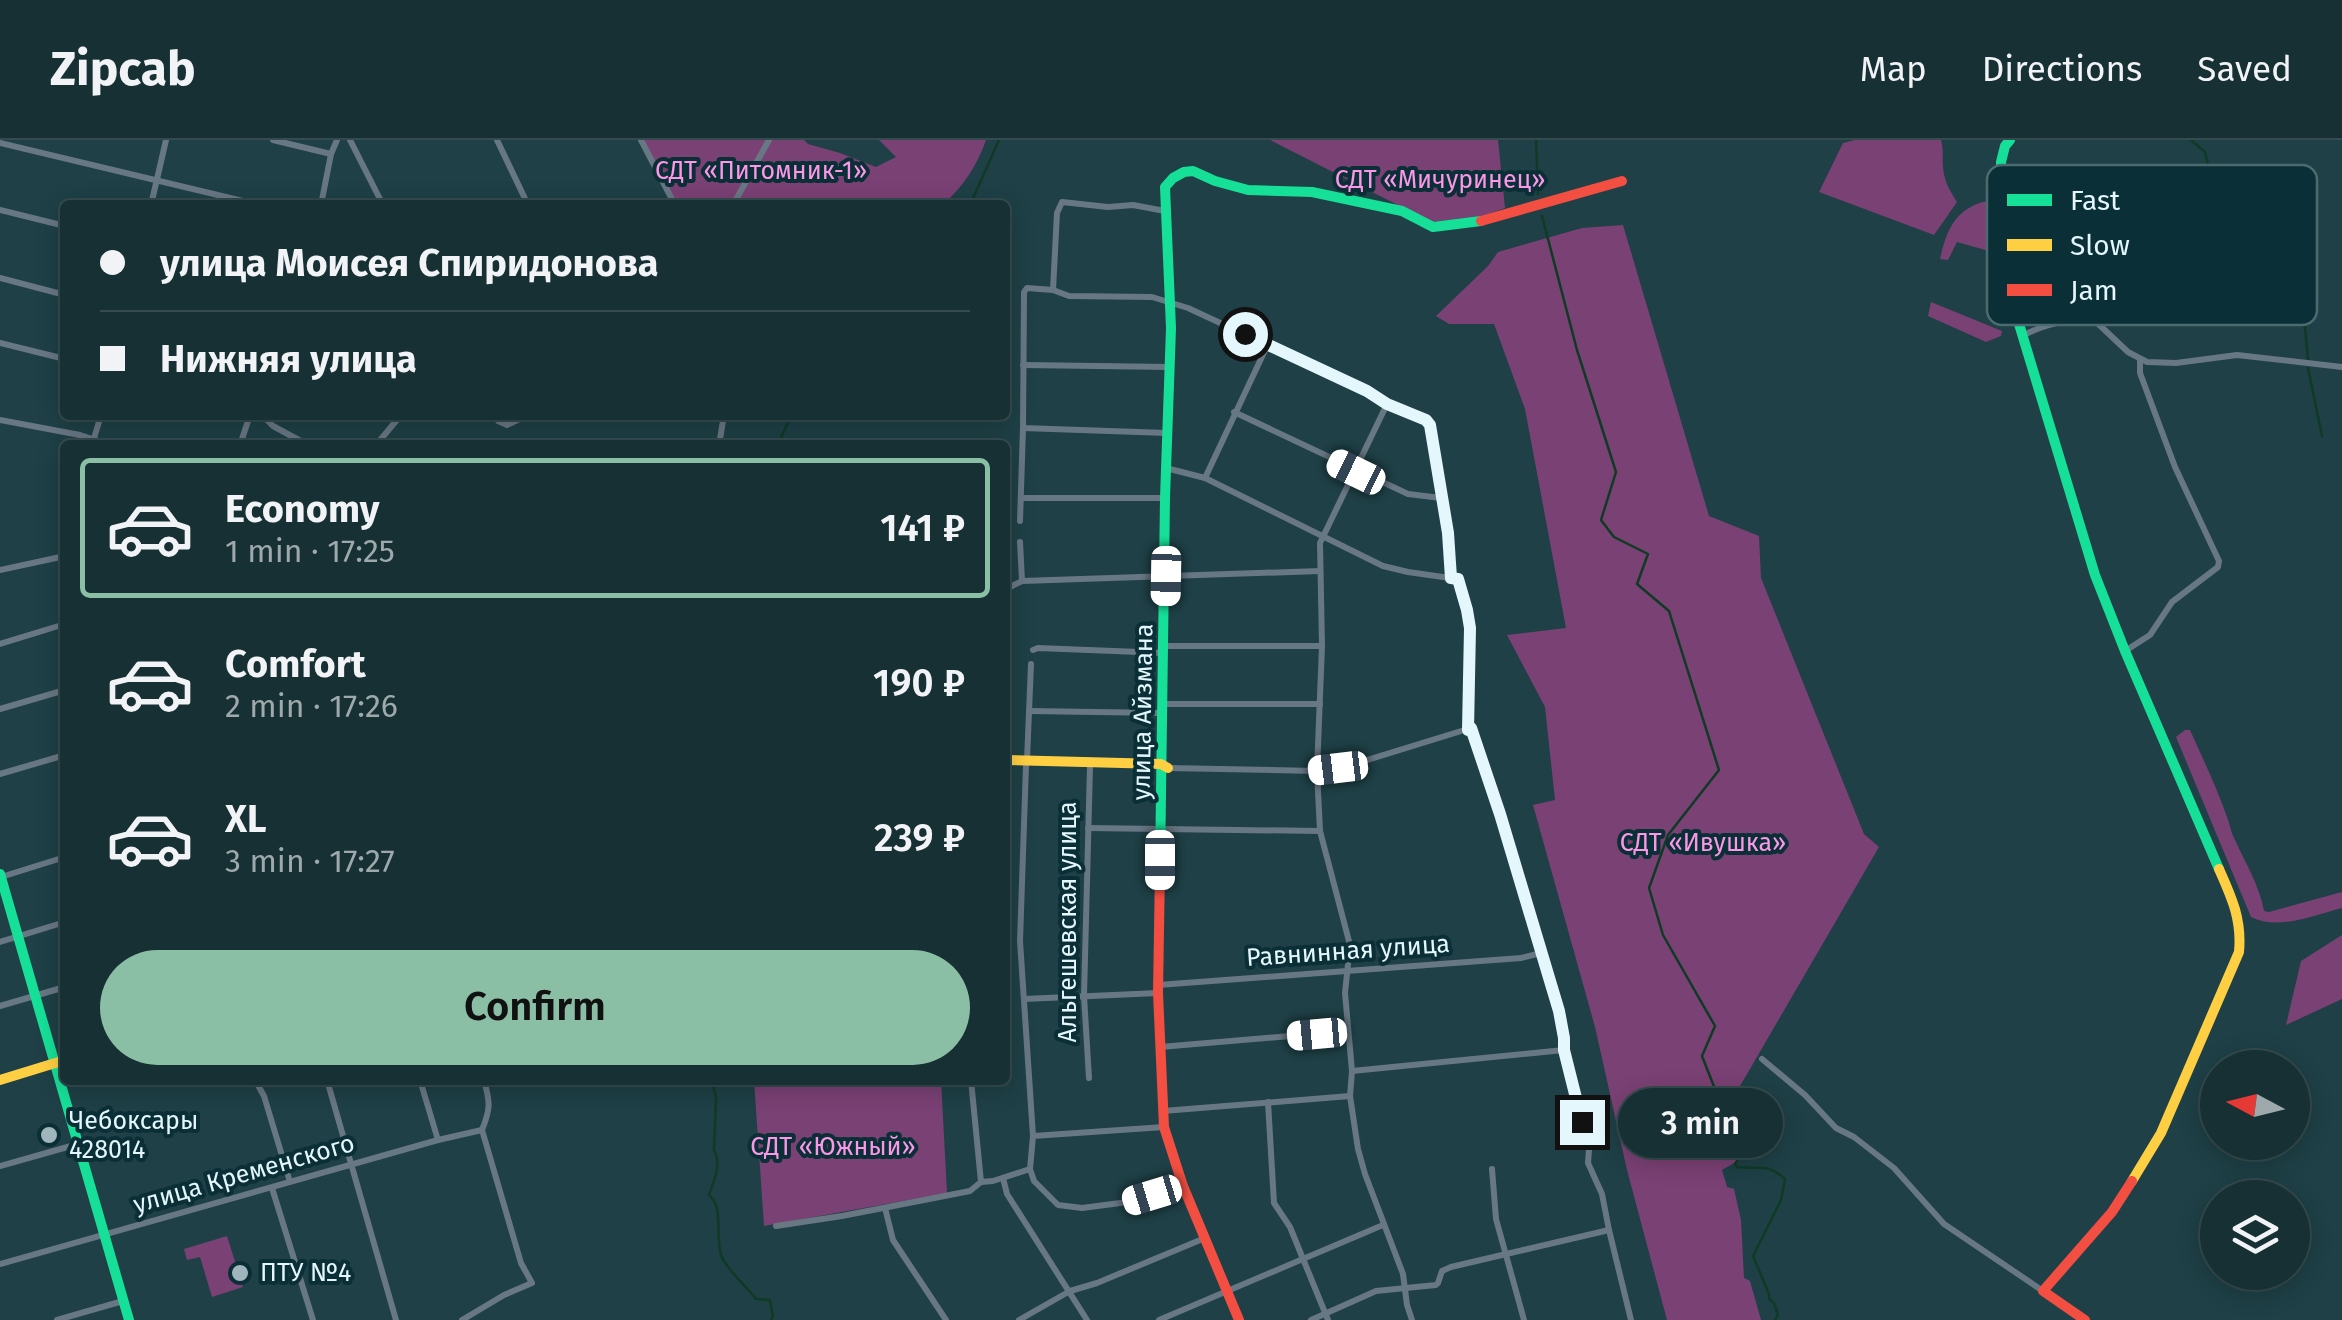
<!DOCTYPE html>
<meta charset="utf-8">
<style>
:root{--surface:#163034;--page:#1f383c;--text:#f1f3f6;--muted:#9ea9ac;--line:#354b4f;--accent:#8abfa5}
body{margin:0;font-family:"Fira Sans",sans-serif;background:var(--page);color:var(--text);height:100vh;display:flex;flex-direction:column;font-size:38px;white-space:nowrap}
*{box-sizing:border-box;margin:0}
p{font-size:32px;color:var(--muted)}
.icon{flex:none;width:55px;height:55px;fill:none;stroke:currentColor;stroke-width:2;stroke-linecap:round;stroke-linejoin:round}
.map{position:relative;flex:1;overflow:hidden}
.panel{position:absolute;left:60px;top:300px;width:950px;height:645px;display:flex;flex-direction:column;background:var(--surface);border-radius:10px;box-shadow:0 5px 25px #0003,0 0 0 2px var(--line)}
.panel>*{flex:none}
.hud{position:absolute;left:60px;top:60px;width:950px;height:220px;border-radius:10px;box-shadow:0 5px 25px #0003,0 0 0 2px var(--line);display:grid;align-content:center;height:220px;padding:0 40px;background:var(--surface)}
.needle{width:65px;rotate:277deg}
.fabs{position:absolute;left:2200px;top:910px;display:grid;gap:20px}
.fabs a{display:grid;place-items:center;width:110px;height:110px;border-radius:50%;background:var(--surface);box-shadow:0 5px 25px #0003,0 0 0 2px var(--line);font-size:50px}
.end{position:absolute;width:45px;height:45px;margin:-22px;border:12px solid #e4f7fc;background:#111;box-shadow:0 0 0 5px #111}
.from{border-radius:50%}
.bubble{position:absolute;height:70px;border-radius:35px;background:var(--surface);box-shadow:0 5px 25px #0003,0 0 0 2px var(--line);font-size:32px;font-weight:600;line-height:70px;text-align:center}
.car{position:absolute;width:30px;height:60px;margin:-30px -15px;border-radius:12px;box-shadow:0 0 8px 2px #0007;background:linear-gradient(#fff 24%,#345 0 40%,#fff 0 76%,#345 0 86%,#fff 0)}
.hud b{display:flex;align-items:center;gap:35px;height:95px;font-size:38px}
.hud b+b{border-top:2px solid var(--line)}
.hud i{width:25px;height:25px;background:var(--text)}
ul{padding:18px 0 0;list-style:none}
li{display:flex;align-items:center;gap:30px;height:140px;margin:0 20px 15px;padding:0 20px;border:5px solid transparent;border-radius:10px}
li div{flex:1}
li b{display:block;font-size:38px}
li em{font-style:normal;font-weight:600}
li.on{border-color:var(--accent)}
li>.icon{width:90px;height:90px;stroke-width:1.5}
.button{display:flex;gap:20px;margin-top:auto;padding:20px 40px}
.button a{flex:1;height:115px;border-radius:60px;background:var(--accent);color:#111;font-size:40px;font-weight:600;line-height:115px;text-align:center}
header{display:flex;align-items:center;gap:60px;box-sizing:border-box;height:140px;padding:0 50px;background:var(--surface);border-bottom:2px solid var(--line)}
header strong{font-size:48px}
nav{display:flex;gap:55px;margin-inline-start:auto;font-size:35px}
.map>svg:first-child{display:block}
.green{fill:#7a4174}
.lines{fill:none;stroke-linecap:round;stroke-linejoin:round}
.stream{stroke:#0f3b25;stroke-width:2.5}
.street{stroke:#687784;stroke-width:6}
.fast{stroke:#16e098;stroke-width:10}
.slow{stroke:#ffcf43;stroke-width:10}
.jam{stroke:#f24e42;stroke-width:10}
.route{stroke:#e4f7fc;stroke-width:12}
.poi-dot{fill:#9fb7bc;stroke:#0b2f36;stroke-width:4}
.labels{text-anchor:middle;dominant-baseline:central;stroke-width:8;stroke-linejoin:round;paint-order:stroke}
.park-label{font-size:25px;fill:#fc96e7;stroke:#0b2f36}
.street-label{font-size:25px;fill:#e4f7fc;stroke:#0b2f36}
.poi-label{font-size:25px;fill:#e4f7fc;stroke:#0b2f36;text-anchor:start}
.key{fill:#0b2f36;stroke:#4c6b71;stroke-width:2.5}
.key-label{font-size:28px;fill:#e4f7fc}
</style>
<header>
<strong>Zipcab</strong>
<nav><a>Map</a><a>Directions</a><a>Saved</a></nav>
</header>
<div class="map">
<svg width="2342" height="1180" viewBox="0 0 2342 1180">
<rect width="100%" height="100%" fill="#1e4046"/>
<g class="green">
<path d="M643,0H804L808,4L840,13L876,27L896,17L879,0H986C978,24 962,49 942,65H676Z"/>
<polygon points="1270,0 1498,0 1505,68 1483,76 1431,82"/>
<path d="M1855,0H1941C1944,10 1942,17 1943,27C1944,41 1950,51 1957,62L1934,95L1819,52L1843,3Z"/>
<path d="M1999,59L1997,75L2003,115L1957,102L1948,120L1940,119C1948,82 1961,63 1999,59Z"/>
<polygon points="1623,85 1709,376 1759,396 1761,438 1864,694 1879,707 1729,965 1740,985 1746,1016 1722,1030 1727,1047 1734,1049 1741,1080 1744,1138 1750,1141 1761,1180 1667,1180 1627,1030 1595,887 1533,665 1555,660 1545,567 1507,495 1566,488 1525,269 1494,184 1449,184 1436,176 1488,126 1498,112 1582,88"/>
<polygon points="1931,162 2002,191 2001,196 1986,202 1928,176"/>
<path d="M2185,590H2190C2203,619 2217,648 2227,677C2230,684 2231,693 2235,700C2245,722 2260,747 2264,771L2269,772L2342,752V768C2314,775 2278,791 2251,777L2176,597Z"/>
<polygon points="2342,795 2342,859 2286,885 2301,821"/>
<polygon points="754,940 941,940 947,1053 764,1086"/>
<polygon points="227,1096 243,1147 212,1157 200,1117 187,1120 184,1109"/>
</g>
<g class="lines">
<g class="stream">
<polyline points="1536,0 1538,54"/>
<polyline points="2191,0 2205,12 2214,51 2270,93 2301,147 2308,219"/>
<polyline points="970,65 999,0"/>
<path d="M1542,76L1577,210L1616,332L1601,380L1614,397L1648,414L1637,444L1669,471L1719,630L1668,695L1649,748L1663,795L1715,886L1702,916L1722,967L1746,987L1748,1004L1735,1024L1737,1027C1760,1030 1766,1022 1785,1039L1781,1060L1753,1116L1769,1154V1159L1774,1163L1778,1175L1775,1180"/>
<polyline points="2308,228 2322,296"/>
<polyline points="778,305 791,275"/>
<path d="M712,940L716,958L714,1010C722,1025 714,1040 709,1055C724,1066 715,1096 721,1115C725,1128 747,1147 756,1159L770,1160L773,1177L771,1180"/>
</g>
<g class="street">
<polyline points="273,0 331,14"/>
<polyline points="350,0 383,65"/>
<polyline points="497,0 528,65"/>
<polyline points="641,0 675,65"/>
<polyline points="0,3 260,65"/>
<polyline points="151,65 166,0"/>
<polyline points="321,65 331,14 337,0"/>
<polyline points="733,65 769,0"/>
<polyline points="0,70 65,86"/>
<polyline points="0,138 65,155"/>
<polyline points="1053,150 1057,73 1062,62 1108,67 1133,65 1165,71"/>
<path d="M2021,197C2040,185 2070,179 2092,178L2128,212L2147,222L2176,223L2237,215L2342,227"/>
<polyline points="0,203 65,219"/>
<polyline points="1023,225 1170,227"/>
<polyline points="1387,264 1320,403 1322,506 1317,631 1320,691 1350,805 1345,853 1352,931 1350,956 1358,1009 1365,1034 1403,1134 1407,1165 1412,1180"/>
<polyline points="1234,272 1408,354 1441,358"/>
<polyline points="262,275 273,286 308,305"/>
<polyline points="495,275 498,281 507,285 528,275"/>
<polyline points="0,280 80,295 111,305"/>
<polyline points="1023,288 1167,293"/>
<polyline points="92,305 101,275"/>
<polyline points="240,305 250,275"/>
<polyline points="376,305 401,275"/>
<polyline points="719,305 724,275"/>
<polyline points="1166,328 1205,338 1383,426 1408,432 1457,439 1467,470 1470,488 1468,589"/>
<polyline points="1205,338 1267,206"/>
<polyline points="1022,358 1165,358"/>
<polyline points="1020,381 1023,288 1024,152 1027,148 1053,150 1069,156 1152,157 1188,168 1367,251 1387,264 1426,281 1430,285 1448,393 1451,438"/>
<polyline points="1020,402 1022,441"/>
<polyline points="0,430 65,416"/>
<polyline points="1005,447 1010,447 1022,441 1320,431"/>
<polyline points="0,504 65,484"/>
<polyline points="1164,506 1322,506"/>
<polyline points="1033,510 1038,508 1164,513"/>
<polyline points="2125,511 2150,495 2172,462 2218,427 2219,421 2175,327 2140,233 2140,220"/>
<polyline points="1163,564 1320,564"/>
<polyline points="0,569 65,550"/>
<polyline points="1029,571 1162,573"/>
<polyline points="1027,620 1031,524"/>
<polyline points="1026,625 1020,801 1033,996 1030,1029 1034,1041 1058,1065 1082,1068 1128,1062 1183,1046"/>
<polyline points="1168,628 1317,631 1338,629 1471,588 1500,674 1559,871 1565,898 1564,910 1589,1009 1588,1023 1602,1054 1609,1090 1631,1180"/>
<polyline points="0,634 65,615"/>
<polyline points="1088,688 1320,691"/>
<polyline points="1,737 65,717"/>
<polyline points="0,802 65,782"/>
<polyline points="1158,845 1521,818 1541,813"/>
<polyline points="1024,859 1158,853"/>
<polyline points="0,866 65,847"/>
<polyline points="1160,907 1348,891"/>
<polyline points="1762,919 1805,955 1836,988 1854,997 1894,1028 1944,1084 2043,1151"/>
<polyline points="1352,931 1564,910"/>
<polyline points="1089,938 1084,856 1090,627"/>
<polyline points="255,940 264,956 290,1042"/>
<polyline points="327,940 396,1180"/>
<polyline points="420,940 438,1000"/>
<polyline points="971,940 981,1042"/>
<polyline points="1268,962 1274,1063 1290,1087 1328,1180"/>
<polyline points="1163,971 1350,956"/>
<path d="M482,990C491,968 490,962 484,940"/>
<polyline points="1033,996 1164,987"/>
<polyline points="0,1026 78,1004"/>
<polyline points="1492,1029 1496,1079 1524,1180"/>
<polyline points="1003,1038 1007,1054 1087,1180"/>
<polyline points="272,1048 313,1180"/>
<polyline points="885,1068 893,1100 946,1180"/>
<polyline points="776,1086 842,1076 970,1051 981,1042 993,1041 1030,1029"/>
<polyline points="0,1124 438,1000 482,990"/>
<polyline points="57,1180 123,1161"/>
<polyline points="462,1180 504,1155 532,1143 521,1123 482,990"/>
<polyline points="1019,1180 1070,1151 1097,1143 1205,1098"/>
<polyline points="1159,1180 1383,1085"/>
<polyline points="1311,1180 1376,1151 1436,1145 1438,1143 1442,1131 1451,1127 1609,1090"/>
</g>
<g class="fast">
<polyline points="2010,0 2005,6 2001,22 2005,119 2009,151 2095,435 2125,511 2219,729"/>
<polyline points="1160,728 1165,358 1171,188 1165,47 1173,38 1184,32 1193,31 1215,41 1248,50 1312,52 1402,71 1433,87 1481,81"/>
<polyline points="0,734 129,1180"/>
</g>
<g class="slow">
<polyline points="1005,620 1161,624 1168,628"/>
<polyline points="0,940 65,920"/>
<path d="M2132,1041L2161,993L2239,812C2242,780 2232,758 2219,729"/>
</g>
<g class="jam">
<polyline points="1481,81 1622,41"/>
<polyline points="1160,728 1158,853 1164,987 1183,1046 1239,1180"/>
<polyline points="2085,1180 2043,1151 2112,1072 2132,1041"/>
</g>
</g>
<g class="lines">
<polyline class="route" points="1245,194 1367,251 1387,264 1426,280 1430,285 1448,393 1451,438 1458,439 1467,470 1470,488 1468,590 1471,588 1500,674 1559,871 1564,898 1564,910 1582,982"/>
</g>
<g class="poi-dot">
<circle cx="49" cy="995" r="10"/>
<circle cx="240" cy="1133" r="10"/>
</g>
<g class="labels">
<g class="park-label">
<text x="761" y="31">СДТ «Питомник-1»</text>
<text x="1440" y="40">СДТ «Мичуринец»</text>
<text x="1703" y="703">СДТ «Ивушка»</text>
<text x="833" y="1007">СДТ «Южный»</text>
</g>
<g class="street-label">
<text transform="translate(1143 572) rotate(-89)">улица Айзмана</text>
<text transform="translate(1068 782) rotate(-90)">Альгешевская улица</text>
<text transform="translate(1348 811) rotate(-4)">Равнинная улица</text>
<text transform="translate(244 1034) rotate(-16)">улица Кременского</text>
</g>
<g class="poi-label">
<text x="69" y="981">Чебоксары<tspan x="69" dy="29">428014</tspan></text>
<text x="260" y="1133">ПТУ №4</text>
</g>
</g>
<rect x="1987" y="25" width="330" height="160" rx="15" class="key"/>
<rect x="2007" y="54" width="45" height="12" fill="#16e098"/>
<rect x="2007" y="99" width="45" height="12" fill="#ffcf43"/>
<rect x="2007" y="144" width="45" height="12" fill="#f24e42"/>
<g class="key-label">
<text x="2070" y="70">Fast</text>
<text x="2070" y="115">Slow</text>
<text x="2070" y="160">Jam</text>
</g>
</svg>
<div class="fabs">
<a><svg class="needle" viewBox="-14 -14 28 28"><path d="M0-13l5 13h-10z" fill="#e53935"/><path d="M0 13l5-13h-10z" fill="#9ea9ac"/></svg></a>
<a><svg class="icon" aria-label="layers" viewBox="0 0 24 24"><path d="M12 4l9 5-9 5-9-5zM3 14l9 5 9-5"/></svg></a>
</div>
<i class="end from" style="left:1245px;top:194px"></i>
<i class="end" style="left:1582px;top:982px"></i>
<div class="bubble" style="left:1618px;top:948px;width:165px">3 min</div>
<i class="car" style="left:1356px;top:332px;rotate:296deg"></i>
<i class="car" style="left:1166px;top:436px;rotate:181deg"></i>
<i class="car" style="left:1338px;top:628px;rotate:263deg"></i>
<i class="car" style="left:1160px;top:720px;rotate:180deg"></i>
<i class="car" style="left:1317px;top:894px;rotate:265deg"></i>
<i class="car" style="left:1152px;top:1055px;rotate:253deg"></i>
<div class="hud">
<b><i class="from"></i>улица Моисея Спиридонова</b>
<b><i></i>Нижняя улица</b>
</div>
<section class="panel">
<ul>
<li class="on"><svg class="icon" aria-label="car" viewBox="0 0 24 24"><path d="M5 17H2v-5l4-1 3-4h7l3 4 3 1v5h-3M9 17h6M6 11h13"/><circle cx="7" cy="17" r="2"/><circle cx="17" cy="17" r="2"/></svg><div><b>Economy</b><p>1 min · 17:25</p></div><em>141 ₽</em></li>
<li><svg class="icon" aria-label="car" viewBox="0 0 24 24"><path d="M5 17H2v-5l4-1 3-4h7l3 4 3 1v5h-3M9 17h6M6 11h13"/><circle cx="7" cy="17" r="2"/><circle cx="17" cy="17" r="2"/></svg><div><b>Comfort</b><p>2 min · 17:26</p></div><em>190 ₽</em></li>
<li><svg class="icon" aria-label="car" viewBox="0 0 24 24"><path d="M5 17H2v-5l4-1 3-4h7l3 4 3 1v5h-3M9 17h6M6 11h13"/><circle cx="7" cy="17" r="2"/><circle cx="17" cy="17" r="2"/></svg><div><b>XL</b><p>3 min · 17:27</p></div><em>239 ₽</em></li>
</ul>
<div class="button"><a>Confirm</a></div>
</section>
</div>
